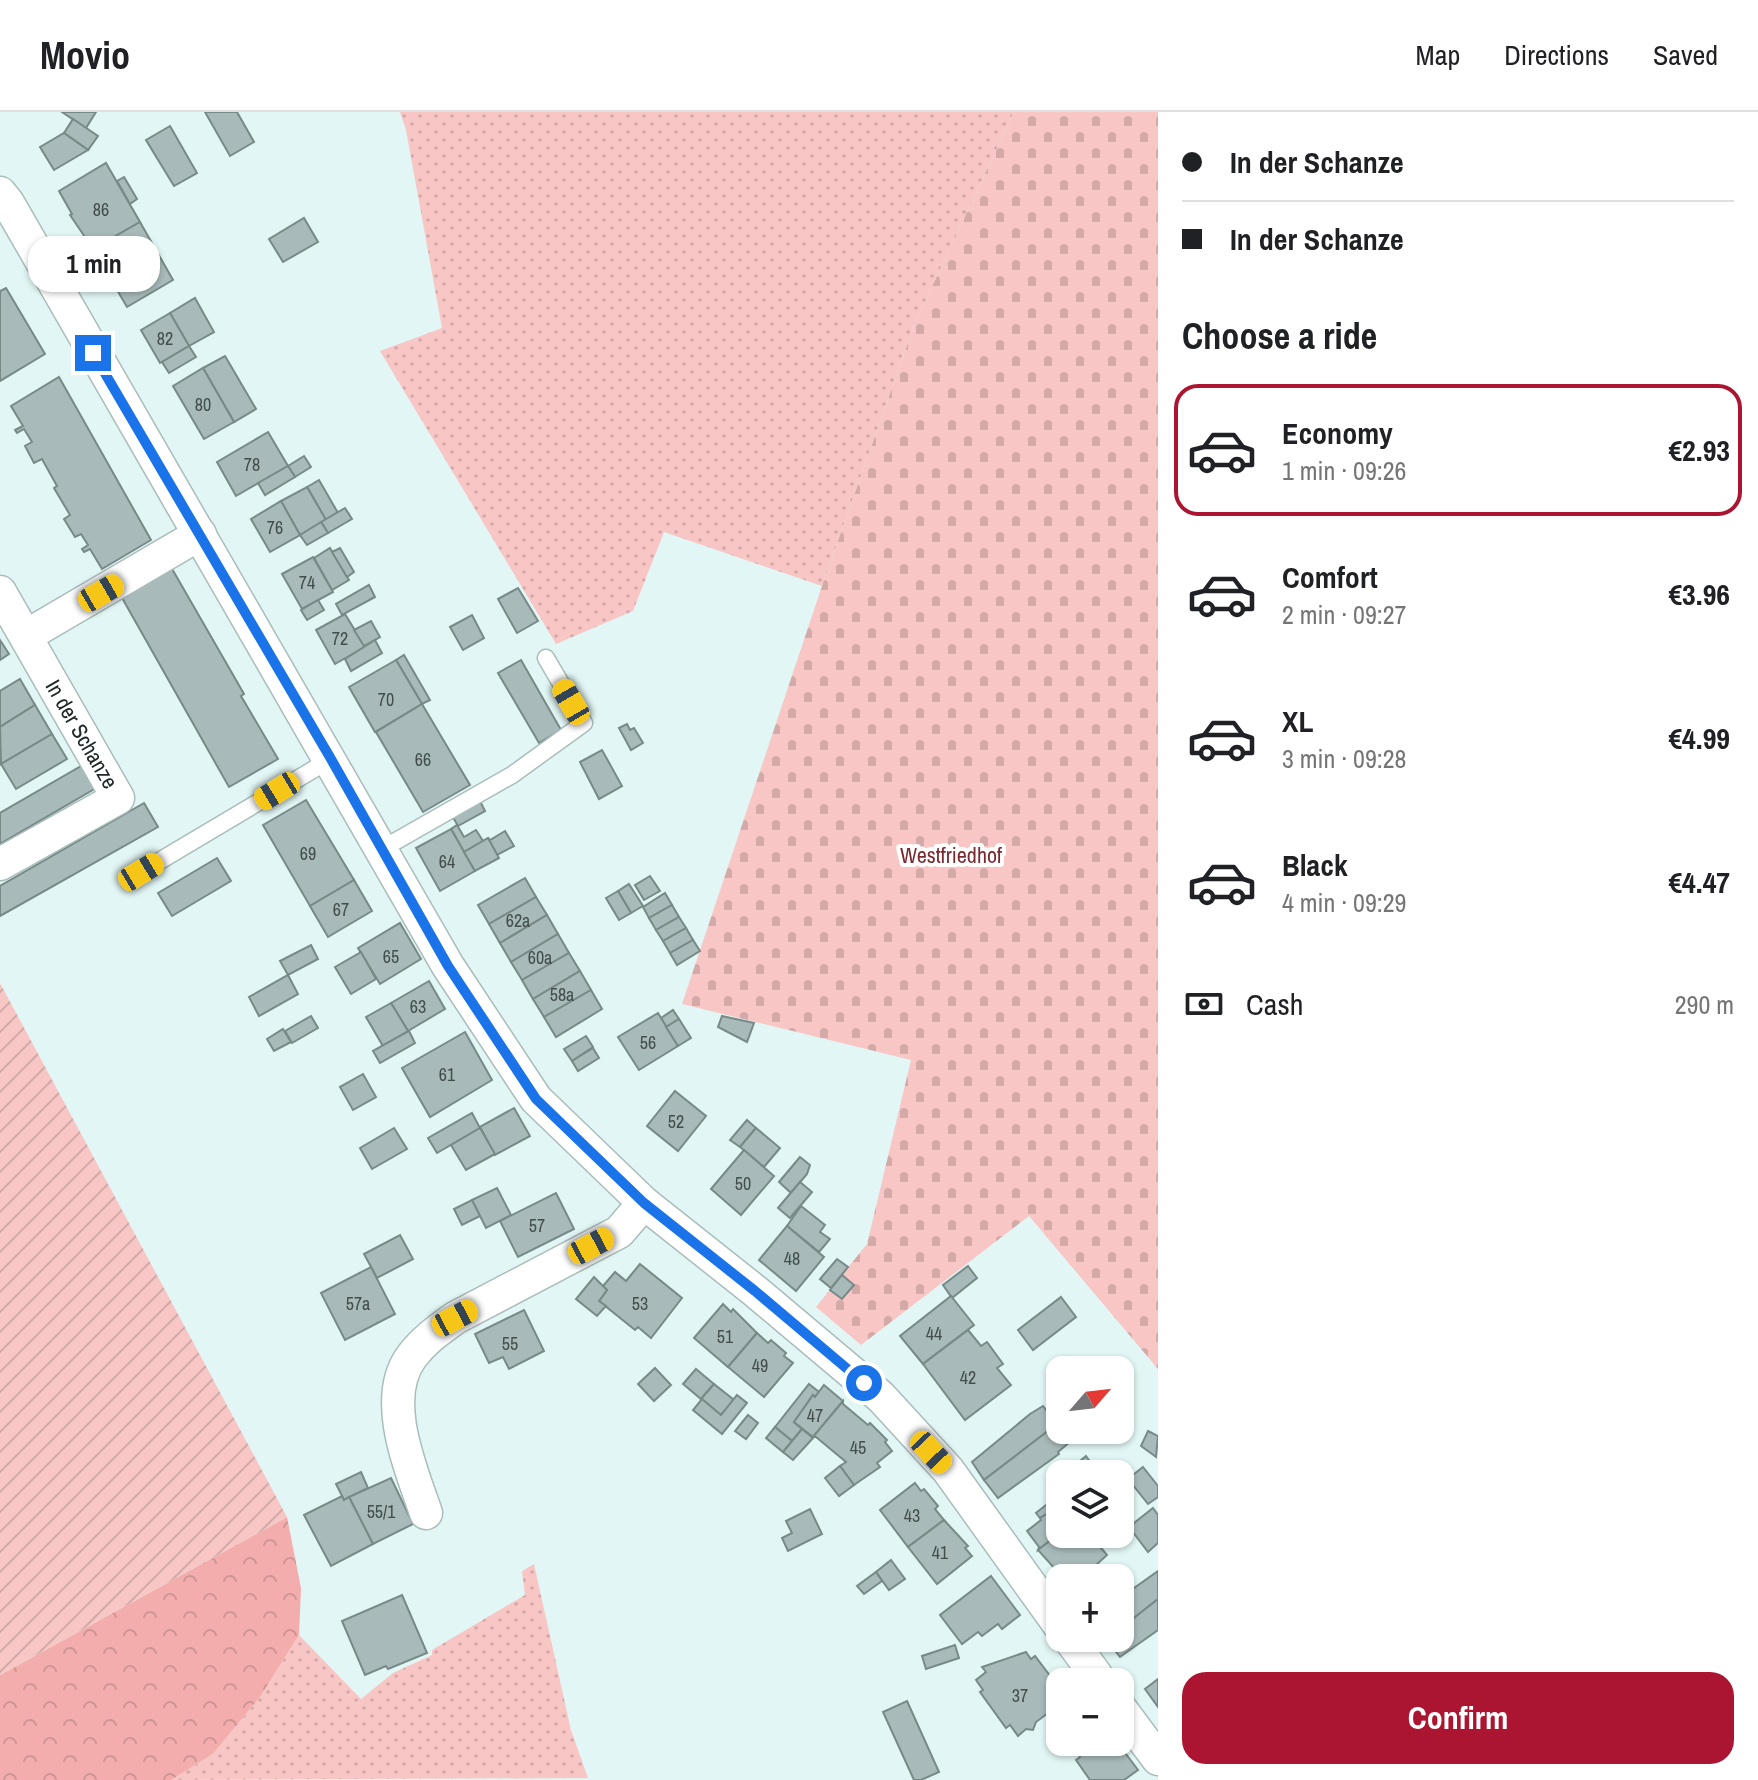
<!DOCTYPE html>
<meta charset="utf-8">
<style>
:root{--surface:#fff;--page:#f6f6f6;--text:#202124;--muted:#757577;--line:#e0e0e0;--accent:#ab1531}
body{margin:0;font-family:"Archivo Narrow",sans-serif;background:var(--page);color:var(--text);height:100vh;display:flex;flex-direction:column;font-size:30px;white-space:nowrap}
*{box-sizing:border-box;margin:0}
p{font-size:26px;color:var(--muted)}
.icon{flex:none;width:44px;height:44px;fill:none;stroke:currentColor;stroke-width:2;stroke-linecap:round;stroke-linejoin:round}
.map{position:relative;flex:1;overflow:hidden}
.details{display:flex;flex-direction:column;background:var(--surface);width:600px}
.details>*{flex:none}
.hud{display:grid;align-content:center;height:176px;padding:0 24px;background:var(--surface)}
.needle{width:52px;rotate:62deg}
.buttons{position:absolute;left:1046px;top:1244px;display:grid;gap:16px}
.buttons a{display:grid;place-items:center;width:88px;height:88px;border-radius:16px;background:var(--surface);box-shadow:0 2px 6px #0004;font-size:40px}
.end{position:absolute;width:36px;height:36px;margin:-18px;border:10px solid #1a73e8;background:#fff;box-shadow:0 0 0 4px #fff}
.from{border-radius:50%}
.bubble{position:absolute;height:56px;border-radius:24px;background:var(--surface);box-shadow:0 2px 6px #0004;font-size:26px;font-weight:800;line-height:56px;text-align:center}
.car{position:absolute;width:24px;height:48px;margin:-24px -12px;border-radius:10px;box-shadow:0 0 6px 2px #0007;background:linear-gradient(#f5c518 24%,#345 0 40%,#f5c518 0 76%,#345 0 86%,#f5c518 0)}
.hud b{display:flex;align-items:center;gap:28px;height:76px;font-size:30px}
.hud b+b{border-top:2px solid var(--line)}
.hud i{width:20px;height:20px;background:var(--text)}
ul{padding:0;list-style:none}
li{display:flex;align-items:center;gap:24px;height:132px;margin:0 16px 12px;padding:0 8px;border:4px solid transparent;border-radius:24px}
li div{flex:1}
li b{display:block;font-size:30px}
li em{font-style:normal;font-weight:800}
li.active{border-color:var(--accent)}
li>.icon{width:72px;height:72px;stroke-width:1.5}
h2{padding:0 24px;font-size:36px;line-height:96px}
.pay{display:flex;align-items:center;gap:20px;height:88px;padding:0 24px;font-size:30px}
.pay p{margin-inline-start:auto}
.primary-button{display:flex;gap:16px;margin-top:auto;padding:16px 24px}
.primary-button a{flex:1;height:92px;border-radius:24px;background:var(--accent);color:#fff;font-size:32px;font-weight:800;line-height:92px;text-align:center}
header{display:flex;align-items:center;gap:48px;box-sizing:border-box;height:112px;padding:0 40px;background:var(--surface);border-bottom:2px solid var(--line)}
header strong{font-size:38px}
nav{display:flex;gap:44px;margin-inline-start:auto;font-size:28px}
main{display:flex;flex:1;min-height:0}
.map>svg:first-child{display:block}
.grass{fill:url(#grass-dots)}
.forest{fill:url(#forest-crowns)}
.cemetery{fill:url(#cemetery-stones)}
.garden{fill:url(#garden-furrows)}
.building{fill:#a8bbba;stroke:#778a88;stroke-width:2}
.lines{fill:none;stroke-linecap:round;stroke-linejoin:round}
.service-casing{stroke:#a9bdbb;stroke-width:19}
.minor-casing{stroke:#a9bdbb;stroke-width:35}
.service{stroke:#fff;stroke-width:16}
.minor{stroke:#fff;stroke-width:32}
.route{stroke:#1a73e8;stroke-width:10}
.labels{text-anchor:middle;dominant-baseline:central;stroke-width:8;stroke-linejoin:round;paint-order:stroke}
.number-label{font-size:18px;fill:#424d4c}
.street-label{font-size:22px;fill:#202828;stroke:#fff}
.park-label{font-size:22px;fill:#7a2930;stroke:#fff}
</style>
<header>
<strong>Movio</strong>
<nav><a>Map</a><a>Directions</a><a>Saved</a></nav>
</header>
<main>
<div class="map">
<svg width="1158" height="1668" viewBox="0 0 1158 1668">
<defs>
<pattern id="grass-dots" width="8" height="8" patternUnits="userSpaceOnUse" patternTransform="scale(2)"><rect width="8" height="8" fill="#f8c6c5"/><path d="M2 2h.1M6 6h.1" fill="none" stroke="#d4aaa9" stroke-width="1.8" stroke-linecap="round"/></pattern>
<pattern id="forest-crowns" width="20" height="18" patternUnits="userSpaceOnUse" patternTransform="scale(2)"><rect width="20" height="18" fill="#f3adad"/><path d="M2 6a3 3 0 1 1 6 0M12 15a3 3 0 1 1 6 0" fill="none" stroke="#d09595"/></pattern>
<pattern id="cemetery-stones" width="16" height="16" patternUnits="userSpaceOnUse" patternTransform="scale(2)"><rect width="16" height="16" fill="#f8c6c5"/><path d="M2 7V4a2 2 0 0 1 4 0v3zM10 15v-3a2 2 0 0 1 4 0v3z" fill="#d4aaa9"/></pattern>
<pattern id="garden-furrows" width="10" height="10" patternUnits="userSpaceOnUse" patternTransform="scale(2)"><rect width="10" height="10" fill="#f8c6c5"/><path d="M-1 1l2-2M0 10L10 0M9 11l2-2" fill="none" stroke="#d4aaa9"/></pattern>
</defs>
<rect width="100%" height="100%" fill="#e2f7f5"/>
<g class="grass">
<polygon points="400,0 1014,0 915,211 822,474 664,420 633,499 556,532 380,239 442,216 406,18"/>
<polygon points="534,1452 571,1618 588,1666 171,1668 213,1642 260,1585 299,1523 361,1587 393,1561 432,1543 432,1538 525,1483 522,1459"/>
</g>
<polygon class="forest" points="287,1405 301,1476 299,1523 260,1585 213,1642 171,1668 0,1668 0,1563"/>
<polygon class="cemetery" points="1014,0 1158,0 1158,1257 1029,1104 861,1233 816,1195 867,1132 911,948 682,892 822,474 915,211"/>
<polygon class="garden" points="0,871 287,1405 0,1563"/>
<g class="building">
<polygon points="62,0 96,0 86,16"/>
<polygon points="205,0 237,0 254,30 230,44"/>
<polygon points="73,7 98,24 88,38 64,21"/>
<polygon points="170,14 197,61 174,74 146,28"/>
<polygon points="64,21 88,38 54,58 40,35"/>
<polygon points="106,51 140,110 93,137 70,103 72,102 59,79"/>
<polygon points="124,65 137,87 130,92 117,69"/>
<polygon points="304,106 318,130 283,150 269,127"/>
<polygon points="140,110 173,168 127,195 93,137"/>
<polygon points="6,176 45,242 0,269 0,179"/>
<polygon points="195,186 214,220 189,234 170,201"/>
<polygon points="170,201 189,234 160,251 141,218"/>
<polygon points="189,234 196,245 169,261 162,250"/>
<polygon points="225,244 256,297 234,310 203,256"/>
<polygon points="203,256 234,310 204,327 173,274"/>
<polygon points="59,265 151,428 102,457 90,437 84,440 82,437 88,433 81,422 75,425 64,407 70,403 54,376 57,374 42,347 34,351 25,334 32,330 24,317 17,321 15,318 23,314 11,294"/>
<polygon points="268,320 288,354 236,384 217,350"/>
<polygon points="304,344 311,355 295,365 288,354"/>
<polygon points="288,354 295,365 265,383 258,371"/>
<polygon points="319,368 338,401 326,408 307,375"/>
<polygon points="307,375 326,408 300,423 281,389"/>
<polygon points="281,389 300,423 270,440 251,407"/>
<polygon points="345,396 352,407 328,421 321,410"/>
<polygon points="321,410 328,421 307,433 300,423"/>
<polygon points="330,436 349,468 332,478 314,446"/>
<polygon points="340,436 354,460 347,465 332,440"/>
<polygon points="313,445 333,480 302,497 282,462"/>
<polygon points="171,455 244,582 241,584 278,647 229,675 121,484"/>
<polygon points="369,473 375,485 342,503 336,492"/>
<polygon points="518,476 538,509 517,521 498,487"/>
<polygon points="318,488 324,498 307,508 301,498"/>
<polygon points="345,502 365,535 335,552 316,518"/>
<polygon points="472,503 484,526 463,538 450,515"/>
<polygon points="371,509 380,525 364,534 354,518"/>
<polygon points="0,528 9,542 0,548"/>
<polygon points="375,528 382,541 351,559 345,547"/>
<polygon points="404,543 430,588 422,592 396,548"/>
<polygon points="396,548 422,592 375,620 349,575"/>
<polygon points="521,548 561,618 539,631 498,561"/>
<polygon points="20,567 35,593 0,615 0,579"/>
<polygon points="422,592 470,673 423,700 376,620"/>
<polygon points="35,593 52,622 1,652 0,615"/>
<polygon points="627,612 630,618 634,616 643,631 631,638 619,616"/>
<polygon points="52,622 67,647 16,677 1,652"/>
<polygon points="602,638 622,674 599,687 580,650"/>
<polygon points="88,650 103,672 0,732 0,701"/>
<polygon points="479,687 485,699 458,714 451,702"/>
<polygon points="306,688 354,768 310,794 263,713"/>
<polygon points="144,691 158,715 0,804 0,774"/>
<polygon points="457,713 464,725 476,718 483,729 464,740 451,717"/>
<polygon points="451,717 475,759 440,779 416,736"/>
<polygon points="505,719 514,734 497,743 488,726 490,728"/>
<polygon points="488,726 499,746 475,759 464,740"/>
<polygon points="217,746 231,769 172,804 158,781"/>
<polygon points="650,764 660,779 644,788 635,773"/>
<polygon points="525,766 536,785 489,812 478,793"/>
<polygon points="354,768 372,799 328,825 310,794"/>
<polygon points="629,772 643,794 631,801 618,779"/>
<polygon points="618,779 631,801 619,808 606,786"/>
<polygon points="665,781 672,793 649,806 643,795"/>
<polygon points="536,785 547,803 500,831 489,812"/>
<polygon points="672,793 679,805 656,818 649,806"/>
<polygon points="547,803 558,822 511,850 500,831"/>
<polygon points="679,805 686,816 663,829 656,818"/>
<polygon points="400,811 421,847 380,872 358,836"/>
<polygon points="686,816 693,828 670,841 663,829"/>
<polygon points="558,822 569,841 522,868 511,850"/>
<polygon points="693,828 700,839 677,853 670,841"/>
<polygon points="311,833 318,847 288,863 280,849"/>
<polygon points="361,840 376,867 351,882 335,855"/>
<polygon points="569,841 580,859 533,887 522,868"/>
<polygon points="580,859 591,878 544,905 533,887"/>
<polygon points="288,863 298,882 259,904 249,885"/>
<polygon points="429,869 445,897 408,919 391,891"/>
<polygon points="591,878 602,897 556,925 544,905"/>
<polygon points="391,891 408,919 383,934 366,905"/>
<polygon points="673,898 679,907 666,915 661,906"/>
<polygon points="658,901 678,934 639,958 618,925"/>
<polygon points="311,904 318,916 292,931 285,919"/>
<polygon points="722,904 754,911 747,930 718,915"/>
<polygon points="679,907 691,926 678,934 666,915"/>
<polygon points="283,917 291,930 274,939 267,927"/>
<polygon points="409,919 415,931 380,951 373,939"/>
<polygon points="465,920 492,968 430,1005 402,956"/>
<polygon points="586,924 593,935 572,949 564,937"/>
<polygon points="593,936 599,946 578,959 572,949"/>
<polygon points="363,962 376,985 353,998 340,975"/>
<polygon points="675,979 706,1004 678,1039 647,1014"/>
<polygon points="514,996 530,1024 495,1043 480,1015"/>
<polygon points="472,1001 480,1016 437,1041 428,1026"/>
<polygon points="747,1008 756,1016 740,1035 730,1028"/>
<polygon points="394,1016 407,1037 372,1057 360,1036"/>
<polygon points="480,1016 495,1042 466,1058 451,1033"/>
<polygon points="756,1016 780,1036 764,1055 740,1035"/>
<polygon points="744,1038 774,1064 741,1103 711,1077"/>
<polygon points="800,1045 810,1053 807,1062 791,1081 779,1070"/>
<polygon points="800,1070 812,1080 790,1106 778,1096"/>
<polygon points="497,1076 511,1103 486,1116 472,1088"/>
<polygon points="556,1081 574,1117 518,1145 500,1109"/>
<polygon points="472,1088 480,1104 462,1113 454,1097"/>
<polygon points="801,1094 825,1113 820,1120 830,1127 819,1140 787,1114"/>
<polygon points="787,1114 824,1145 796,1179 759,1148"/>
<polygon points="400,1123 413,1147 377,1166 364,1142"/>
<polygon points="837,1147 848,1155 831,1176 820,1167"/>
<polygon points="640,1152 682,1186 651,1226 638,1215 635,1218 599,1189 607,1178 603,1174 615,1160 626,1169"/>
<polygon points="968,1154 977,1166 952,1186 943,1173"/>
<polygon points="371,1155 395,1202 345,1228 321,1181"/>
<polygon points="842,1163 854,1173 842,1187 830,1178"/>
<polygon points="594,1165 607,1178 599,1189 606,1194 597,1204 576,1187"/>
<polygon points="951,1184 974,1213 923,1252 900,1224"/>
<polygon points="1061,1185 1076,1205 1033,1238 1018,1218"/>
<polygon points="723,1192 731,1200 733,1197 757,1221 728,1255 694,1226"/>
<polygon points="524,1198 544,1239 509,1257 503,1245 489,1251 475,1222"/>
<polygon points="968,1218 981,1234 987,1230 1003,1252 997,1256 1011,1273 965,1308 923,1252"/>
<polygon points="757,1221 768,1231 771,1228 786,1241 784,1244 793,1251 764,1285 728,1255"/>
<polygon points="655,1256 671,1273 654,1289 638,1272"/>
<polygon points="696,1257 714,1272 701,1287 683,1272"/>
<polygon points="714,1272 734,1288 721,1303 701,1287"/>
<polygon points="809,1272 819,1280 815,1285 813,1283 794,1310 802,1317 792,1329 775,1315"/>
<polygon points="824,1273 843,1289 813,1325 794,1310 813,1283 815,1285"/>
<polygon points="737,1283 747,1291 722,1322 693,1298 702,1287 721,1303"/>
<polygon points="843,1289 843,1292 868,1313 870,1311 887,1328 885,1330 892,1339 877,1351 880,1355 854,1373 840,1354 846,1350 816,1325 813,1325"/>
<polygon points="1043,1294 1057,1312 984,1368 972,1350 1030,1302"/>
<polygon points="748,1303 758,1311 746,1327 735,1319"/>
<polygon points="1057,1312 1071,1329 1058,1340 1059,1342 998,1386 984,1368"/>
<polygon points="775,1315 792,1329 783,1340 766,1326"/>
<polygon points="802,1317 813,1326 793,1348 783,1340"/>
<polygon points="1148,1319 1158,1324 1156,1345 1141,1334"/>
<polygon points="1086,1344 1094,1355 1086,1362 1070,1362 1068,1359"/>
<polygon points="840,1354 854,1373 839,1384 825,1366"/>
<polygon points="1143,1355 1158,1374 1158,1385 1148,1392 1128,1367"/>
<polygon points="361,1360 368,1376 344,1388 336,1372"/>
<polygon points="391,1366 413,1412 373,1432 349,1385"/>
<polygon points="915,1371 921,1379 924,1377 938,1394 935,1397 944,1408 908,1435 880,1398"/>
<polygon points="1060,1382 1060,1394 1040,1406 1036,1401"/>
<polygon points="342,1384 344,1388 349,1385 373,1432 331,1454 304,1403"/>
<polygon points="1060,1394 1060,1421 1038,1438 1039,1435 1027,1419 1041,1408 1040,1406"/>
<polygon points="1153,1396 1158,1403 1158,1431 1148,1440 1129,1415"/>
<polygon points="810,1397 822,1422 788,1439 782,1426 792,1421 786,1409"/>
<polygon points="944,1408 968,1434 965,1436 972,1444 937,1472 908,1435"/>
<polygon points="1060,1421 1087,1422 1090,1426 1092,1425 1107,1443 1084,1464 1083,1462 1077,1466 1063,1466 1038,1438"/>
<polygon points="891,1448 905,1467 889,1478 876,1460"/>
<polygon points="1158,1459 1158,1487 1120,1517 1120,1486"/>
<polygon points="876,1460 882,1469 864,1482 857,1474"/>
<polygon points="991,1464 1020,1503 1002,1517 998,1512 982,1524 978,1520 962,1532 940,1503"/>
<polygon points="402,1483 427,1541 388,1557 386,1554 365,1563 342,1509"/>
<polygon points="1158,1487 1158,1518 1120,1545 1106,1527 1120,1526 1120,1517"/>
<polygon points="955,1533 959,1546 926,1557 922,1544"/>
<polygon points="1026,1540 1031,1547 1035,1544 1060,1577 1056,1580 1060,1585 1060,1592 1036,1610 1033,1618 1026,1617 1018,1624 1010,1613 1006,1616 980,1580 983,1578 976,1568 986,1560 982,1555"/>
<polygon points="1158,1567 1158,1595 1145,1577"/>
<polygon points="907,1589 939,1660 921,1668 914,1668 883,1600"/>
<polygon points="1068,1630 1117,1630 1138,1658 1124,1668 1090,1668 1076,1648 1080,1645"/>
</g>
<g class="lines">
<g class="service-casing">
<g id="service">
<polyline points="382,737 512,663 584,611 546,546"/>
<polyline points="141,760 331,647"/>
</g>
</g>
<g class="minor-casing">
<g id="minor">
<polyline points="0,81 8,91 448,854 536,987 644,1091 755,1179 881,1285 948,1358 1060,1514"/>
<polyline points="0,480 118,686 0,752"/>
<polyline points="26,524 200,422"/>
<path d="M426,1401C411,1357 380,1286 412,1244C424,1228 440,1217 455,1206L619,1120L644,1091"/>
<polyline points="1069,1526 1101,1570"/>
<polyline points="1120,1596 1158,1647"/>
</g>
</g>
<use href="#service" class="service"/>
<use href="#minor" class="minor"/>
</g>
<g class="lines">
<polyline class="route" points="93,241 331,647 448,854 536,987 644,1091 755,1179 864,1271"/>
</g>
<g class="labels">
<g class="number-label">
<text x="101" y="97">86</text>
<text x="165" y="226">82</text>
<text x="203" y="292">80</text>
<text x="252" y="352">78</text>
<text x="275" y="415">76</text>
<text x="307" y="470">74</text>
<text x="340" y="526">72</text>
<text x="386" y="587">70</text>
<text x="423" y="647">66</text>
<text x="308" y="741">69</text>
<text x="447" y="749">64</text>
<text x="341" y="797">67</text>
<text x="518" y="808">62a</text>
<text x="391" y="844">65</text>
<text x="540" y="845">60a</text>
<text x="562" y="882">58a</text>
<text x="418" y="894">63</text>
<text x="648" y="930">56</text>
<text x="447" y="962">61</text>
<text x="676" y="1009">52</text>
<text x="743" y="1071">50</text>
<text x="537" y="1113">57</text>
<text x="792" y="1146">48</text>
<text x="358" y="1191">57a</text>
<text x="640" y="1191">53</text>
<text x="934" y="1221">44</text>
<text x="725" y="1224">51</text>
<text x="510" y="1231">55</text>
<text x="760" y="1253">49</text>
<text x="968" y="1265">42</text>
<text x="815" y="1303">47</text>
<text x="858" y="1335">45</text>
<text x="381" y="1399">55/1</text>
<text x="912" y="1403">43</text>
<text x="940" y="1440">41</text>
<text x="1020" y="1583">37</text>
</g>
<g class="street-label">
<text transform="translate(82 622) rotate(60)">In der Schanze</text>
</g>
<g class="park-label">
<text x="951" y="743">Westfriedhof</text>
</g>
</g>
</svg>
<div class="buttons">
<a><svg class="needle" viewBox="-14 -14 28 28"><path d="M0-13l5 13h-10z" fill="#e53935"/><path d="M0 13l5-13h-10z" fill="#757577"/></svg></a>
<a><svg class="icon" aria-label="layers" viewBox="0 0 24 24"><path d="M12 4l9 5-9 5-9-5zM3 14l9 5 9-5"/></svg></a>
<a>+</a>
<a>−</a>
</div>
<i class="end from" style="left:864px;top:1271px"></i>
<i class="end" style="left:93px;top:241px"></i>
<div class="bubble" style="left:28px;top:124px;width:132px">1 min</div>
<i class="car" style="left:101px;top:481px;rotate:60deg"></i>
<i class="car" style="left:571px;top:590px;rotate:330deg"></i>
<i class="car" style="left:277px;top:679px;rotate:239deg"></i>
<i class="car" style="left:141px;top:760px;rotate:59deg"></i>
<i class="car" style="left:591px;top:1134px;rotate:62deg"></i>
<i class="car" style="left:455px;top:1206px;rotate:62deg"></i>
<i class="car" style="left:931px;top:1340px;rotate:137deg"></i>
</div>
<section class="details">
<div class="hud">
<b><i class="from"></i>In der Schanze</b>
<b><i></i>In der Schanze</b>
</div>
<h2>Choose a ride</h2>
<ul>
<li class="active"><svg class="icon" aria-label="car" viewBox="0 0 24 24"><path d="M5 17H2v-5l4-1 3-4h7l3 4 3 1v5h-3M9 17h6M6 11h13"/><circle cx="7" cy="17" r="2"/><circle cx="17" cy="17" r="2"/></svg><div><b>Economy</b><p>1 min · 09:26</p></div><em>€2.93</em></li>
<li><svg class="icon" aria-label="car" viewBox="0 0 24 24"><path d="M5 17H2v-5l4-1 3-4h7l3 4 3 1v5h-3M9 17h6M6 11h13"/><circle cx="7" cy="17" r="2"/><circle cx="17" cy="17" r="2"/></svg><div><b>Comfort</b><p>2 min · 09:27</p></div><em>€3.96</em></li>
<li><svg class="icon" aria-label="car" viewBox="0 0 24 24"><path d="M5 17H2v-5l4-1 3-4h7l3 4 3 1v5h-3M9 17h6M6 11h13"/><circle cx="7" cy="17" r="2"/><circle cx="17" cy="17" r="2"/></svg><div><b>XL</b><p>3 min · 09:28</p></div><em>€4.99</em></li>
<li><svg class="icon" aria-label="car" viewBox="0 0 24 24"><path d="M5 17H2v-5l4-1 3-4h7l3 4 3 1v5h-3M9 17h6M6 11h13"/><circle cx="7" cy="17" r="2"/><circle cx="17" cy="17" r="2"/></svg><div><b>Black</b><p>4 min · 09:29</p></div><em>€4.47</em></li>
</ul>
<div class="pay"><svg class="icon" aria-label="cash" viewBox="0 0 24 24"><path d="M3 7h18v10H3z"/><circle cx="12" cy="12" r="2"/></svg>Cash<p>290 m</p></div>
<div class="primary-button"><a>Confirm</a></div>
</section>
</main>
